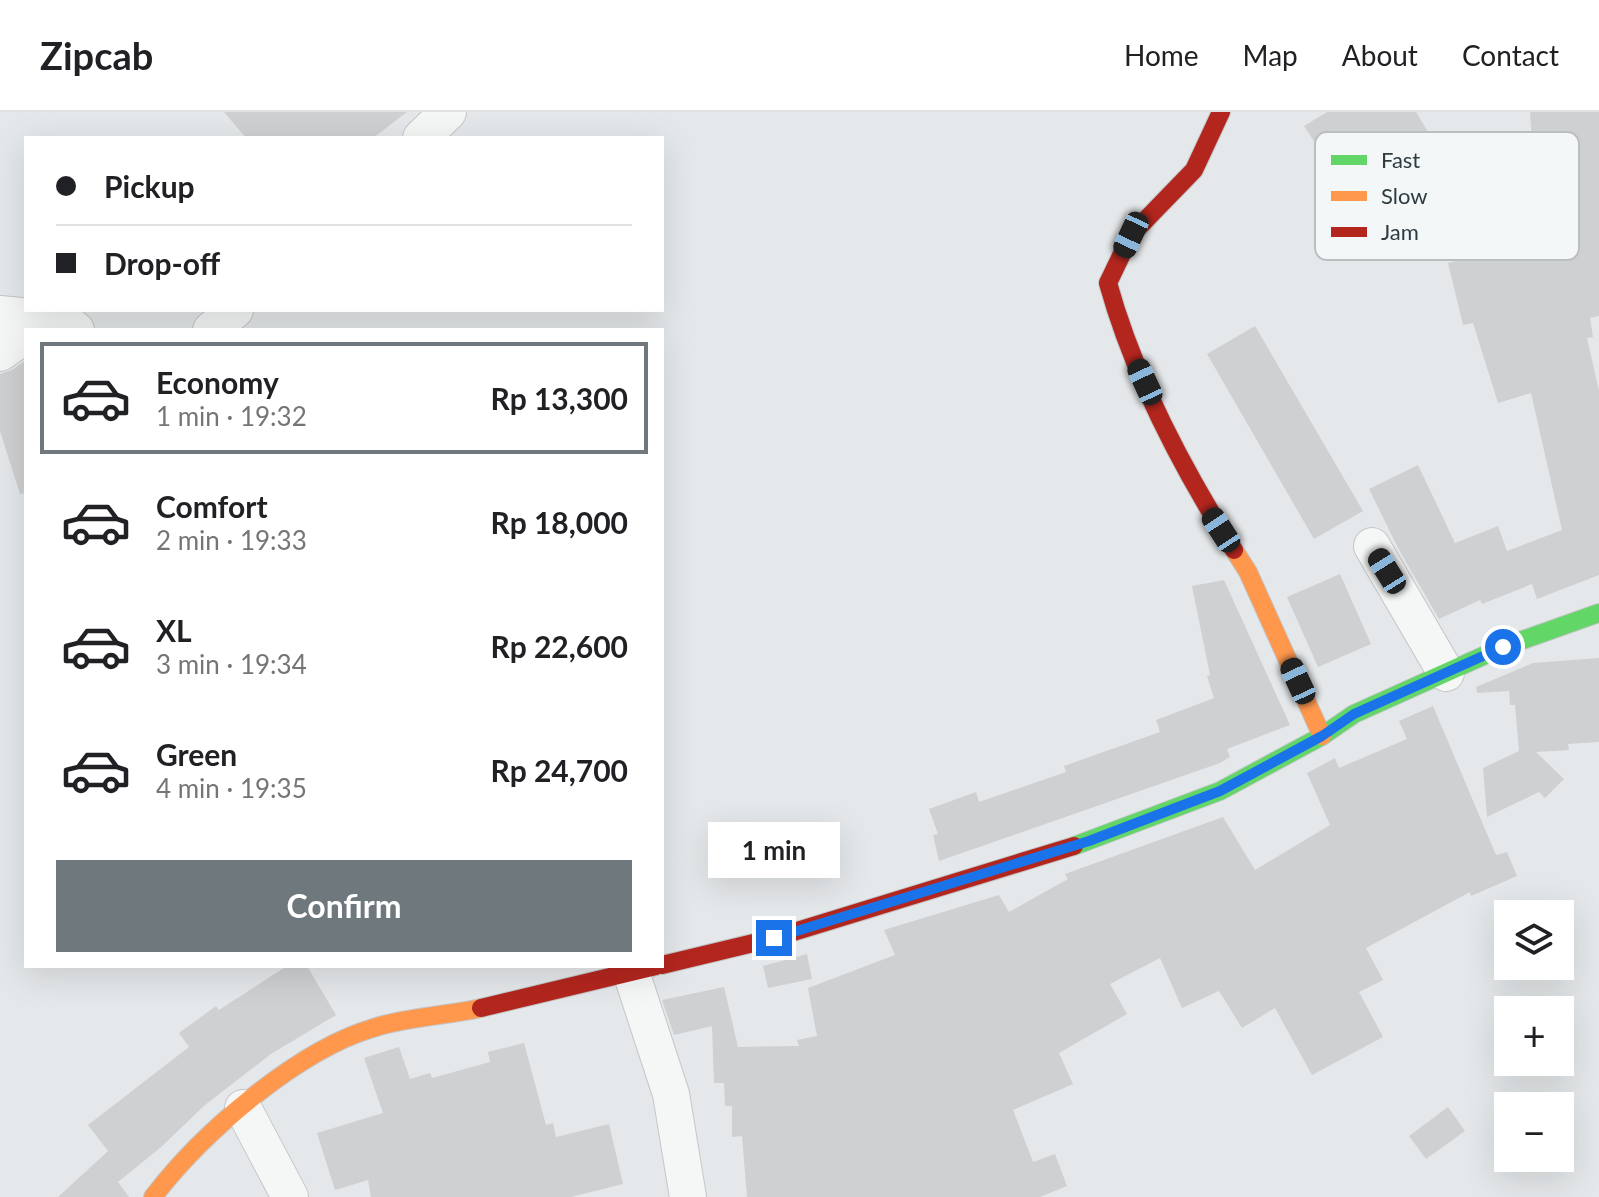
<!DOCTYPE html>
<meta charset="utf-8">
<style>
:root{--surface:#fff;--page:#f2f2f2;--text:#202124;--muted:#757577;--line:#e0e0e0;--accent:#6e787d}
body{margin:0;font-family:Lato,sans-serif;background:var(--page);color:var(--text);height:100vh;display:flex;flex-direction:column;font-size:30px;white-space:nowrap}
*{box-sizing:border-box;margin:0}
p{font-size:26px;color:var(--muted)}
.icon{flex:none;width:44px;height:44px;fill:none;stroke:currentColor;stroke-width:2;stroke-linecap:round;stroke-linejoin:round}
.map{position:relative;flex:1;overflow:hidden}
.side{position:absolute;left:24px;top:216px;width:640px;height:640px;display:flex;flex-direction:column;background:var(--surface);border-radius:0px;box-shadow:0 8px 32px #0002}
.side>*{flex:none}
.hud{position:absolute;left:24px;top:24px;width:640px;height:176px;border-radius:0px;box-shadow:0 8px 32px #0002;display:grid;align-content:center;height:176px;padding:0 32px;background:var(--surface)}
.fabs{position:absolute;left:1494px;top:788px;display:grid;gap:16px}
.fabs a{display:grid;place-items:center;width:80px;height:80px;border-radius:0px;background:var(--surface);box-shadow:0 8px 32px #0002;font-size:40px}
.end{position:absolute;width:36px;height:36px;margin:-18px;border:10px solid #1a73e8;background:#fff;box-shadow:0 0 0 4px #fff}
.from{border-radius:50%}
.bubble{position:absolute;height:56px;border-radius:0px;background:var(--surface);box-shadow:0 8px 32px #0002;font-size:26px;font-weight:700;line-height:56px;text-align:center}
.car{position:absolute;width:24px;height:48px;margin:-24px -12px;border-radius:10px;box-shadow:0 0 6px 2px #0007;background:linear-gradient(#222 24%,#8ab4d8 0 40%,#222 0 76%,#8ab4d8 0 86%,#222 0)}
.hud b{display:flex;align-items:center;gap:28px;height:76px;font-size:30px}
.hud b+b{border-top:2px solid var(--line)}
.hud i{width:20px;height:20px;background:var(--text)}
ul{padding:14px 0 0;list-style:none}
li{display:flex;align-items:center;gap:24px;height:112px;margin:0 16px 12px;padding:0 16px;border:4px solid transparent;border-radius:0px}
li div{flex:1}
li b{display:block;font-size:30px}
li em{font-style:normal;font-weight:700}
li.active{border-color:var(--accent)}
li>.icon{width:72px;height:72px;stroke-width:1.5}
.action{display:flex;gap:16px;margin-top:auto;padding:16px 32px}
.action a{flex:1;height:92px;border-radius:0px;background:var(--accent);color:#fff;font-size:32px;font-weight:700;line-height:92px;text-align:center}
header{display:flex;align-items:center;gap:48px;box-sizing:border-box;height:112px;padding:0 40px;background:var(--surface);border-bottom:2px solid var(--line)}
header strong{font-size:38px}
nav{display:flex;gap:44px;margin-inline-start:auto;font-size:28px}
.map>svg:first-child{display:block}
.building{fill:#ced0d2}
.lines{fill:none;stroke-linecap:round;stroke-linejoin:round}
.street-casing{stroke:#c4c6c8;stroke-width:38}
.fast-casing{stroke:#c4c6c8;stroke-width:20}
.slow-casing{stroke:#c4c6c8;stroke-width:20}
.jam-casing{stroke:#c4c6c8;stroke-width:20}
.street{stroke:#f5f6f6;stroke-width:36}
.fast{stroke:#63d668;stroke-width:18}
.slow{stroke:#ff974d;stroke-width:18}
.jam{stroke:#b3261e;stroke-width:18}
.route{stroke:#1a73e8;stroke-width:10}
.key{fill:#f4f7f8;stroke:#b9bfc1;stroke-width:2}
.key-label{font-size:22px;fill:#2e3c42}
</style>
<header>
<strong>Zipcab</strong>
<nav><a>Home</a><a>Map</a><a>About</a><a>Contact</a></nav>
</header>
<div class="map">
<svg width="1599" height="1085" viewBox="0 0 1599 1085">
<rect width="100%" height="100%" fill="#e5e8ea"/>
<g class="building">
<polygon points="224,0 407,0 373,26 246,26"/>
<polygon points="1327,0 1416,0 1434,30 1343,85 1319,46 1323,43 1304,14"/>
<polygon points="1530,0 1599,0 1599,204 1590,206 1593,225 1587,226 1599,279 1599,463 1537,487 1532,472 1482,492 1480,488 1439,507 1398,436 1369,377 1418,353 1455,431 1498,414 1507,439 1562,418 1531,281 1498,291 1473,211 1463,213 1448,151 1539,129"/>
<polygon points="1255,214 1363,399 1314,427 1207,242"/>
<polygon points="26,248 26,381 20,382 0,319 0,262 12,258"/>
<polygon points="1340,462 1371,532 1318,555 1287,485"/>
<polygon points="1224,468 1290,613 1227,637 1230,645 1220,651 939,749 933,723 938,722 929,697 976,680 979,690 1066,660 1064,654 1160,620 1156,608 1214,586 1207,564 1210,563 1192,474"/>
<polygon points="1599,546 1599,630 1568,632 1569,638 1536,640 1564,667 1545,686 1539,680 1487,705 1483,656 1519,639 1515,593 1510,593 1509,579 1477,581 1476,575 1533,551"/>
<polygon points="1433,594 1496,743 1507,740 1517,764 1471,784 1470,780 1366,836 1383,868 1359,880 1383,925 1312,963 1275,896 1242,916 1219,879 1182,896 1160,846 1110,872 1127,902 1059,941 1073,972 1013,998 1033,1050 1055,1042 1067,1074 1040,1085 747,1085 742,1024 732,1025 732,994 725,994 724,971 714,971 712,914 674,923 662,888 724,875 738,935 799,934 797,928 817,924 808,876 895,843 884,818 999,783 1009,800 1068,767 1065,762 1223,705 1255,758 1330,713 1307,661 1335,646 1339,656 1407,627 1399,609"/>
<polygon points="807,842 812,867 768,876 763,854"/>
<polygon points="287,854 307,854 336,903 271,942 205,993 160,1036 118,1070 129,1085 58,1085 108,1039 88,1013 189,935 179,921 216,894 219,898"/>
<polygon points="524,931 546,1013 553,1011 556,1025 609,1012 623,1072 571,1085 371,1085 368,1068 335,1078 317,1021 383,1001 364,946 399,935 410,967 430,961 432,966 490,950 488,940"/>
<polygon points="1448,995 1465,1019 1426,1047 1409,1024"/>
</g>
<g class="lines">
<g class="street-casing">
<g id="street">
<polyline points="421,26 448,0"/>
<polyline points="0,202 63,208 76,218"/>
<polyline points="211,218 235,198"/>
<polyline points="0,241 13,232 31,205"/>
<polyline points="1372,434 1446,561"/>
<polyline points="631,860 671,982 688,1085"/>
<polyline points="243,996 290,1085"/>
</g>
</g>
<g class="fast-casing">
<polyline id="fast" points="1074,734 1220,679 1322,624 1354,602 1503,535 1599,501"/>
</g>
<g class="slow-casing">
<g id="slow">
<polyline points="1234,438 1248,460 1322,624"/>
<path d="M153,1085C201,1022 296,939 373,916C407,905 445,904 481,896"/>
</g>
</g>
<g class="jam-casing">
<g id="jam">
<path d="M1221,0L1194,58L1131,123L1108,171C1134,265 1182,356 1234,438"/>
<polyline points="662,853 774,826 1074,734"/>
<polyline points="481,896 656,854"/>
</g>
</g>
<use href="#street" class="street"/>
<use href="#fast" class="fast"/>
<use href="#slow" class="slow"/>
<use href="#jam" class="jam"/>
</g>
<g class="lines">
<polyline class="route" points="774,826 1089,729 1220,679 1322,624 1354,602 1503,535"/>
</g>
<rect x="1315" y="20" width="264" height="128" rx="12" class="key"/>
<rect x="1331" y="43" width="36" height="10" fill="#63d668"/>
<rect x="1331" y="79" width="36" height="10" fill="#ff974d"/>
<rect x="1331" y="115" width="36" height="10" fill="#b3261e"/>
<g class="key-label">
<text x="1381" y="56">Fast</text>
<text x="1381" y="92">Slow</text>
<text x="1381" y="128">Jam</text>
</g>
</svg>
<div class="fabs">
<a><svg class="icon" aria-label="layers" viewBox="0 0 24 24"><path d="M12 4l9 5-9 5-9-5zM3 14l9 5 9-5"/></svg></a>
<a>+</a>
<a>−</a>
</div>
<i class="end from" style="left:1503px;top:535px"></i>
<i class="end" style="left:774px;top:826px"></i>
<div class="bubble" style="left:708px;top:710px;width:132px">1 min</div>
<i class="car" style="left:1131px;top:123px;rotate:205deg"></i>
<i class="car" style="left:1145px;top:270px;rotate:335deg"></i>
<i class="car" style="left:1221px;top:418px;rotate:327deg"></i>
<i class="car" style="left:1387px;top:459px;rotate:328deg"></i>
<i class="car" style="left:1298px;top:569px;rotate:335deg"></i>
<div class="hud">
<b><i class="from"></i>Pickup</b>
<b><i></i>Drop-off</b>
</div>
<section class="side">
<ul>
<li class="active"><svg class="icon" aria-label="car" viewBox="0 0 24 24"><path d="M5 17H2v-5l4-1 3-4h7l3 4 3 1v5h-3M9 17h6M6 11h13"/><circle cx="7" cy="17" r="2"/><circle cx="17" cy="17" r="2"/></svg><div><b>Economy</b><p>1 min · 19:32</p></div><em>Rp 13,300</em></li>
<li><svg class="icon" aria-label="car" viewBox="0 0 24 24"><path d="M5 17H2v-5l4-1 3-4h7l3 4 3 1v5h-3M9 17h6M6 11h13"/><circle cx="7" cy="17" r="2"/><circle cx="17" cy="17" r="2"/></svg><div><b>Comfort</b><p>2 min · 19:33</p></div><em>Rp 18,000</em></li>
<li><svg class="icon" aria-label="car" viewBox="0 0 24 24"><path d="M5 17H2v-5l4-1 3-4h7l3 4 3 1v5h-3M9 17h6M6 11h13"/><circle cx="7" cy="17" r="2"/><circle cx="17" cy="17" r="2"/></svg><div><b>XL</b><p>3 min · 19:34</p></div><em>Rp 22,600</em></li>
<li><svg class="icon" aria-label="car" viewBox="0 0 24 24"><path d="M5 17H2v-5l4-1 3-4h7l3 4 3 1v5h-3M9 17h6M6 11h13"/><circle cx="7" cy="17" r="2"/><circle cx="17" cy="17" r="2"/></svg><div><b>Green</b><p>4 min · 19:35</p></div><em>Rp 24,700</em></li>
</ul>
<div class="action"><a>Confirm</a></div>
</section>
</div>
